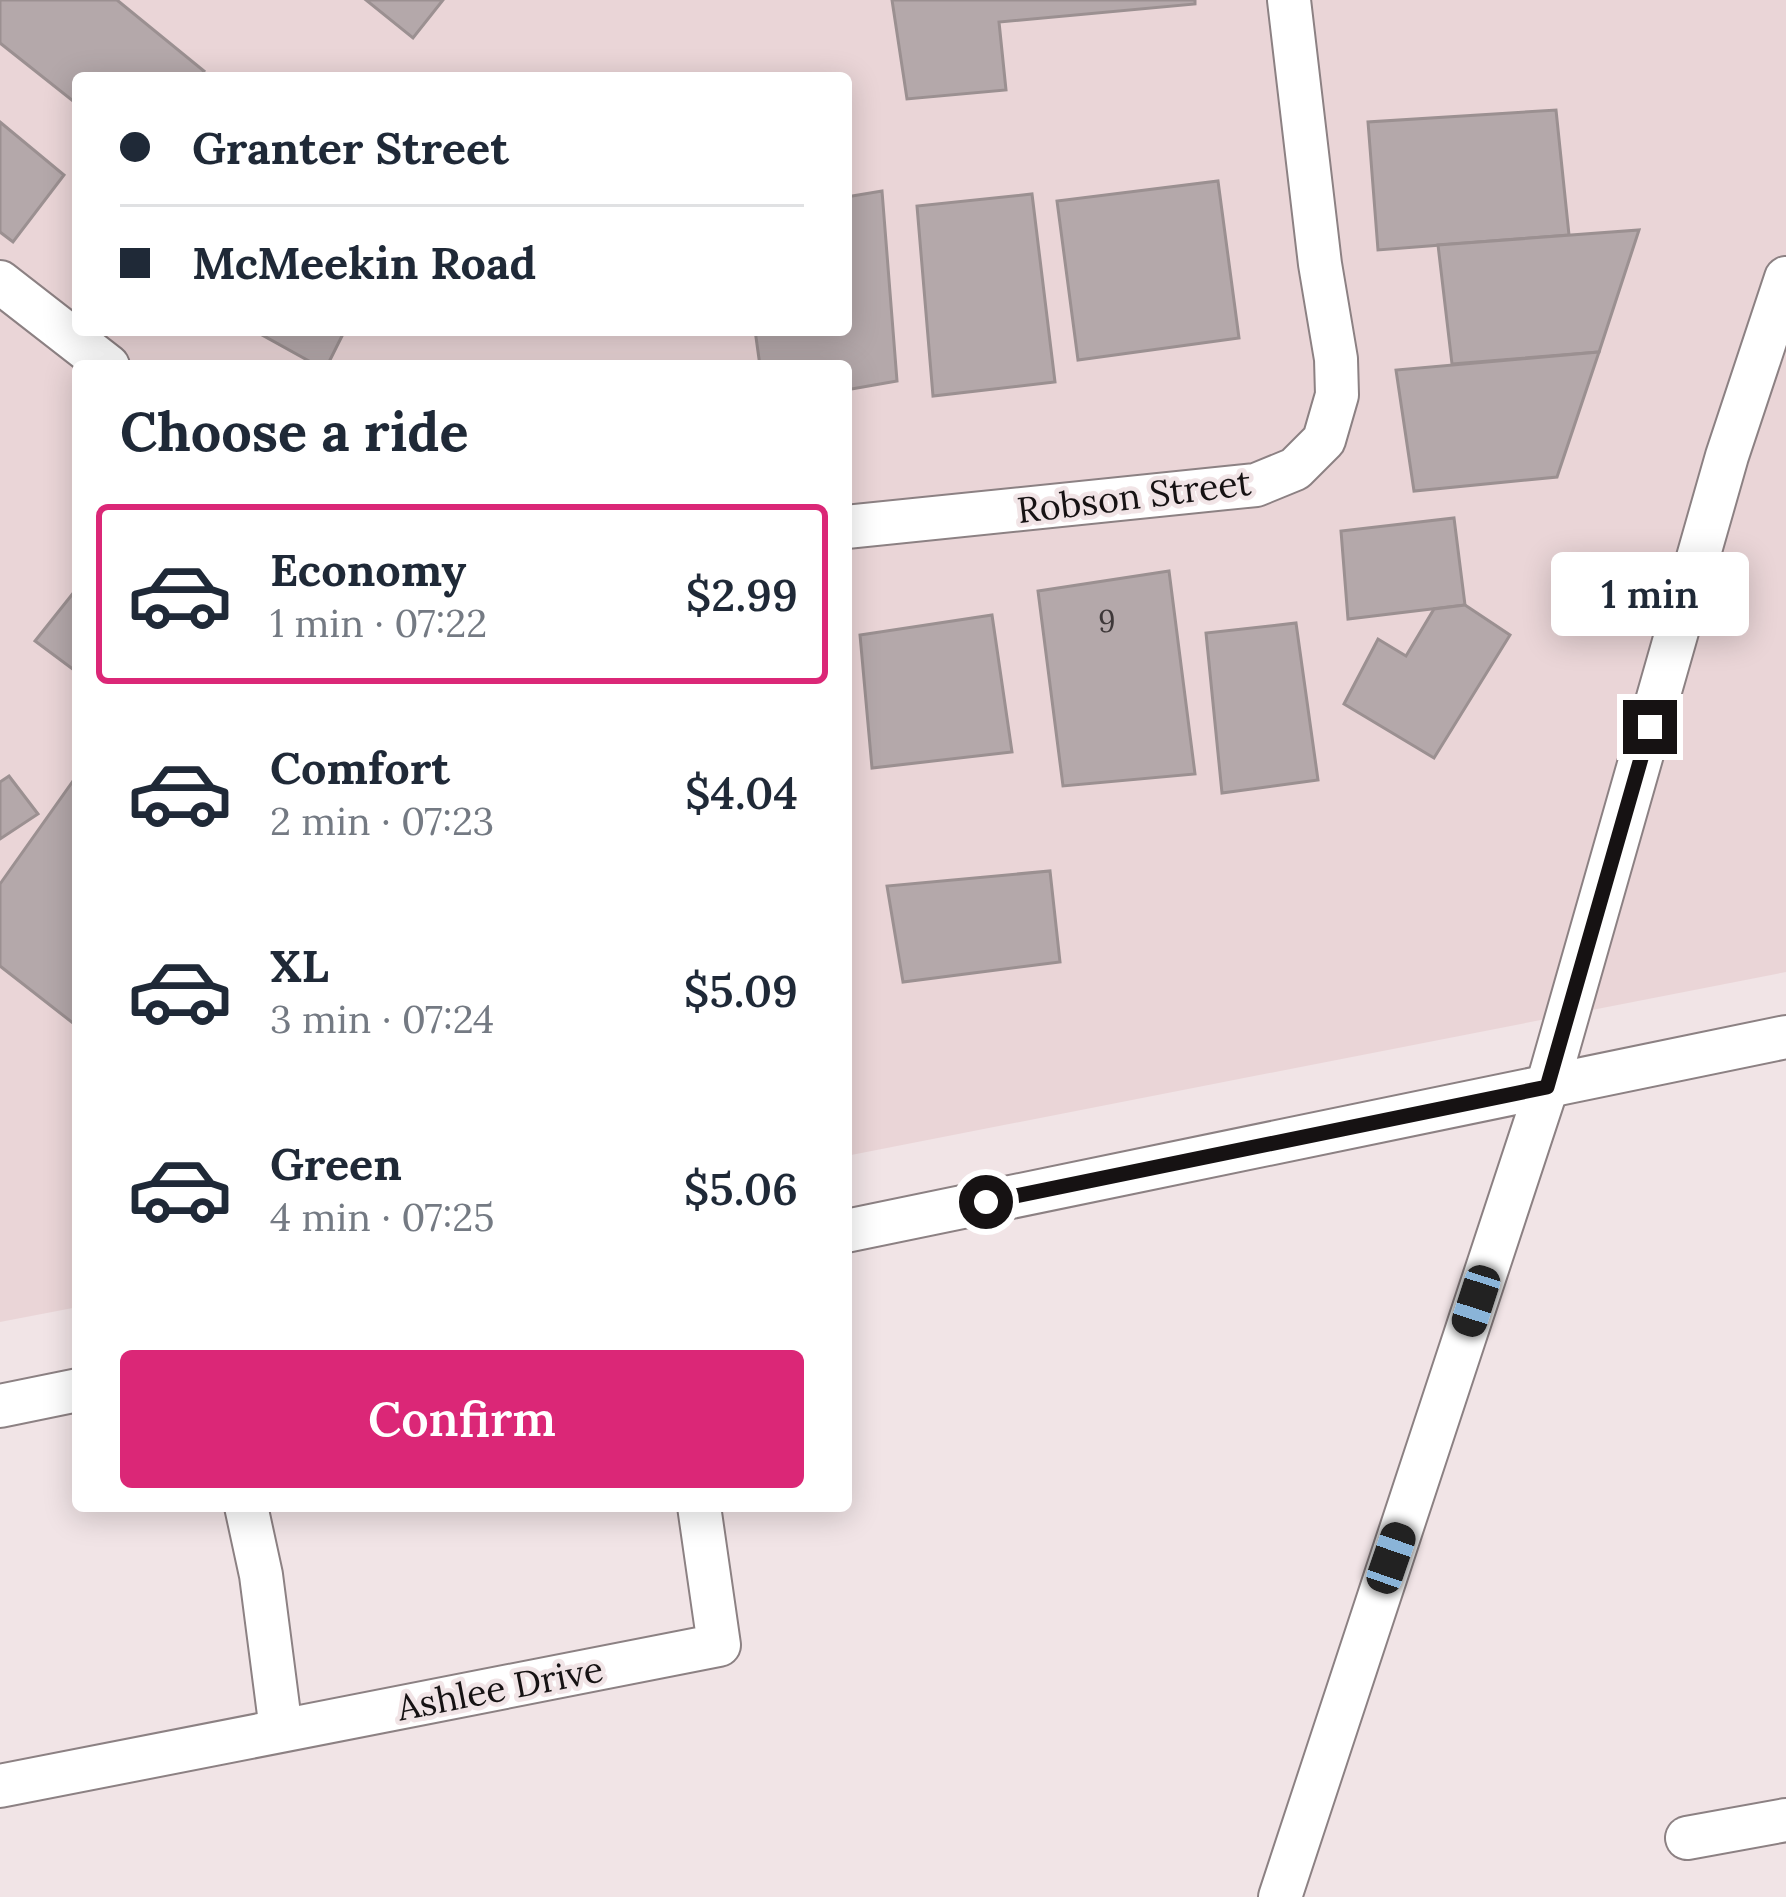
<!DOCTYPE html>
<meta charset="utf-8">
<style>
:root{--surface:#fff;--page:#f6f6f7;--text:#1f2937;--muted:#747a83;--line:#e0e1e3;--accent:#db2777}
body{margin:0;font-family:Lora,serif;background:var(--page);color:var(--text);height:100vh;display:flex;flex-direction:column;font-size:45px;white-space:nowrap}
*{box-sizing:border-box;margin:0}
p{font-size:39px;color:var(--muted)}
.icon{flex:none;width:66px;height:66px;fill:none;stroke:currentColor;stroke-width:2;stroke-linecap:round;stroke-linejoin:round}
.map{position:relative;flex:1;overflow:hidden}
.side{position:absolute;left:72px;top:360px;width:780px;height:1152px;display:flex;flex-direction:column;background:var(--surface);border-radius:12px;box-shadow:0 6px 30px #0003}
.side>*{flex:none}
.hud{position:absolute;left:72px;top:72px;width:780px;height:264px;border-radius:12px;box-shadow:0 6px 30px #0003;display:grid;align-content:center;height:264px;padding:0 48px;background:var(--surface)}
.end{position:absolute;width:54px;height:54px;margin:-27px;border:15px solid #161213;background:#fff;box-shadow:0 0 0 6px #fff}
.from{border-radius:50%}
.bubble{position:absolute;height:84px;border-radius:12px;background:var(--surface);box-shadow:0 6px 30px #0003;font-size:39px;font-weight:600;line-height:84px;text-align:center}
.car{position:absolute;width:36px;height:72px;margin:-36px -18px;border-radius:15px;box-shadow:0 0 9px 3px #0007;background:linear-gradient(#222 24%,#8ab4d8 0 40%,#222 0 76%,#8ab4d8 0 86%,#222 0)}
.hud b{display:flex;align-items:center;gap:42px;height:114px;font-size:45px}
.hud b+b{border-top:3px solid var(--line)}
.hud i{width:30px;height:30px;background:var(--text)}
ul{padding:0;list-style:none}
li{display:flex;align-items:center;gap:36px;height:180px;margin:0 24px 18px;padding:0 24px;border:6px solid transparent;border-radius:12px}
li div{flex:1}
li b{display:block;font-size:45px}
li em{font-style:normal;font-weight:600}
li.current{border-color:var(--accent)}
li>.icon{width:108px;height:108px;stroke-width:1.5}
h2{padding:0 48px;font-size:54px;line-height:144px}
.action{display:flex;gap:24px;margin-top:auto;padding:24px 48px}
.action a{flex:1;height:138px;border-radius:12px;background:var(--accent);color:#fff;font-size:48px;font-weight:600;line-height:138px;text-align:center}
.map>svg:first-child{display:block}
.built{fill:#ead5d7;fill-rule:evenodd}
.building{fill:#b4a8aa;stroke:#9b9091;stroke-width:3}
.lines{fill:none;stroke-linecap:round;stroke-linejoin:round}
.minor-casing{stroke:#8c8183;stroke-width:46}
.minor{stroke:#fff;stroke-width:42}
.route{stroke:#161213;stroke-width:15}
.labels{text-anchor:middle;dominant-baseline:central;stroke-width:9;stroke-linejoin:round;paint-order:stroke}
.number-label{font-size:30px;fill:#3e3839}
.street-label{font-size:36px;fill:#161213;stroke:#f1e4e6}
</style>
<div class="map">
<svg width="1786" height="1897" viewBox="0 0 1786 1897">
<rect width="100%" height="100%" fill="#f1e4e6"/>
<path class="built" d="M0,0H1786V972L846,1156V366H78V1307L0,1322ZM78,78H846V330H78Z"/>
<g class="building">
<polygon points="0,0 117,0 204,71 199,78 78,78 78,105 0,43"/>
<polygon points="366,0 443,0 413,38"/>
<polygon points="892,0 1195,0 1195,4 999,22 1006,90 907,99"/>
<polygon points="1556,110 1569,235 1378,250 1368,122"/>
<polygon points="0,122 64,175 13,242 0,232"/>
<polygon points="1218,181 1239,338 1078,360 1057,201"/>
<polygon points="882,191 897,381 846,390 846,366 760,366 755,330 846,330 846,197"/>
<polygon points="1032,194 1055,382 933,396 917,206"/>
<polygon points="1639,230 1599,352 1452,364 1438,245"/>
<polygon points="253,330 345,330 327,366 318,366"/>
<polygon points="1599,352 1557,477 1414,491 1396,370"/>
<polygon points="1454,518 1465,605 1348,619 1341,531"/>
<polygon points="1169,571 1195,774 1063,786 1038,591"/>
<polygon points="78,587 78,673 35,641"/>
<polygon points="1465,605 1510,635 1434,758 1344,704 1378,639 1406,656 1434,609"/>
<polygon points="992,615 1012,752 872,768 860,635"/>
<polygon points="1296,623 1318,780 1222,793 1206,633"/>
<polygon points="78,774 78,1027 0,966 0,884"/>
<polygon points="9,776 38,814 0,839 0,782"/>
<polygon points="1050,871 1060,962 903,982 887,886"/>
</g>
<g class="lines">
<g class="minor-casing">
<g id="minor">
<polyline points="0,282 108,366"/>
<polyline points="846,527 1256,485 1295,469 1324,440 1337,395 1336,359 1320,264 1289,0"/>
<polyline points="846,1231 1786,1037"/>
<polyline points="0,1406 78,1390"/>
<polyline points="246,1506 261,1575 281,1730"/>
<polyline points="0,1786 719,1645 699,1506"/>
<polyline points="1687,1838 1786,1820"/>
<polyline points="1280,1897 1547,1087 1727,456 1786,278"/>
</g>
</g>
<use href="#minor" class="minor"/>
</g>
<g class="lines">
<polyline class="route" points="986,1202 1547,1087 1650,727"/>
</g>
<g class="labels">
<g class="number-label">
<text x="1107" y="621">9</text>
</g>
<g class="street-label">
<text transform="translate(1134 496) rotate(-7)">Robson Street</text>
<text transform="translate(500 1688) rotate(-11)">Ashlee Drive</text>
</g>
</g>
</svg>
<i class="end from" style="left:986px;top:1202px"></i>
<i class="end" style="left:1650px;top:727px"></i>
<div class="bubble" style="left:1551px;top:552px;width:198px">1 min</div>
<i class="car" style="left:1476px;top:1301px;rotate:198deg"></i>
<i class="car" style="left:1391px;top:1558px;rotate:19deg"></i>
<div class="hud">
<b><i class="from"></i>Granter Street</b>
<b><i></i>McMeekin Road</b>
</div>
<section class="side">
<h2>Choose a ride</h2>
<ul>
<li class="current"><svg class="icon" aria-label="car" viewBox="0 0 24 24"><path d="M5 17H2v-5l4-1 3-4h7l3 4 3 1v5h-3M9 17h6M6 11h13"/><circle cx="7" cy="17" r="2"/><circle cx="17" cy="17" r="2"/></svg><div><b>Economy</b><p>1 min · 07:22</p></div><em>$2.99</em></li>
<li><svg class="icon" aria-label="car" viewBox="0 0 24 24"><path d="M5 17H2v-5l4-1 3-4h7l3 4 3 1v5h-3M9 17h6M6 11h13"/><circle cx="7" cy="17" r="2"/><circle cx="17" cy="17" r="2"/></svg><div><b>Comfort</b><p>2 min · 07:23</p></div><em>$4.04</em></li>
<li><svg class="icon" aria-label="car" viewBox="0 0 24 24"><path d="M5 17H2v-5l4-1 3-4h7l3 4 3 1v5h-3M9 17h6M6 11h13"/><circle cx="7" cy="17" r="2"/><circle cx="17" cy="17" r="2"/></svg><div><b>XL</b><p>3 min · 07:24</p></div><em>$5.09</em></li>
<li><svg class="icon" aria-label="car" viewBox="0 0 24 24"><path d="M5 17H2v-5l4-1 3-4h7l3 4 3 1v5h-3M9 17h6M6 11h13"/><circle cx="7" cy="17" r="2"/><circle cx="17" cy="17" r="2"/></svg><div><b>Green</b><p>4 min · 07:25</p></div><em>$5.06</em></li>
</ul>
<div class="action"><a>Confirm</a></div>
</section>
</div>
